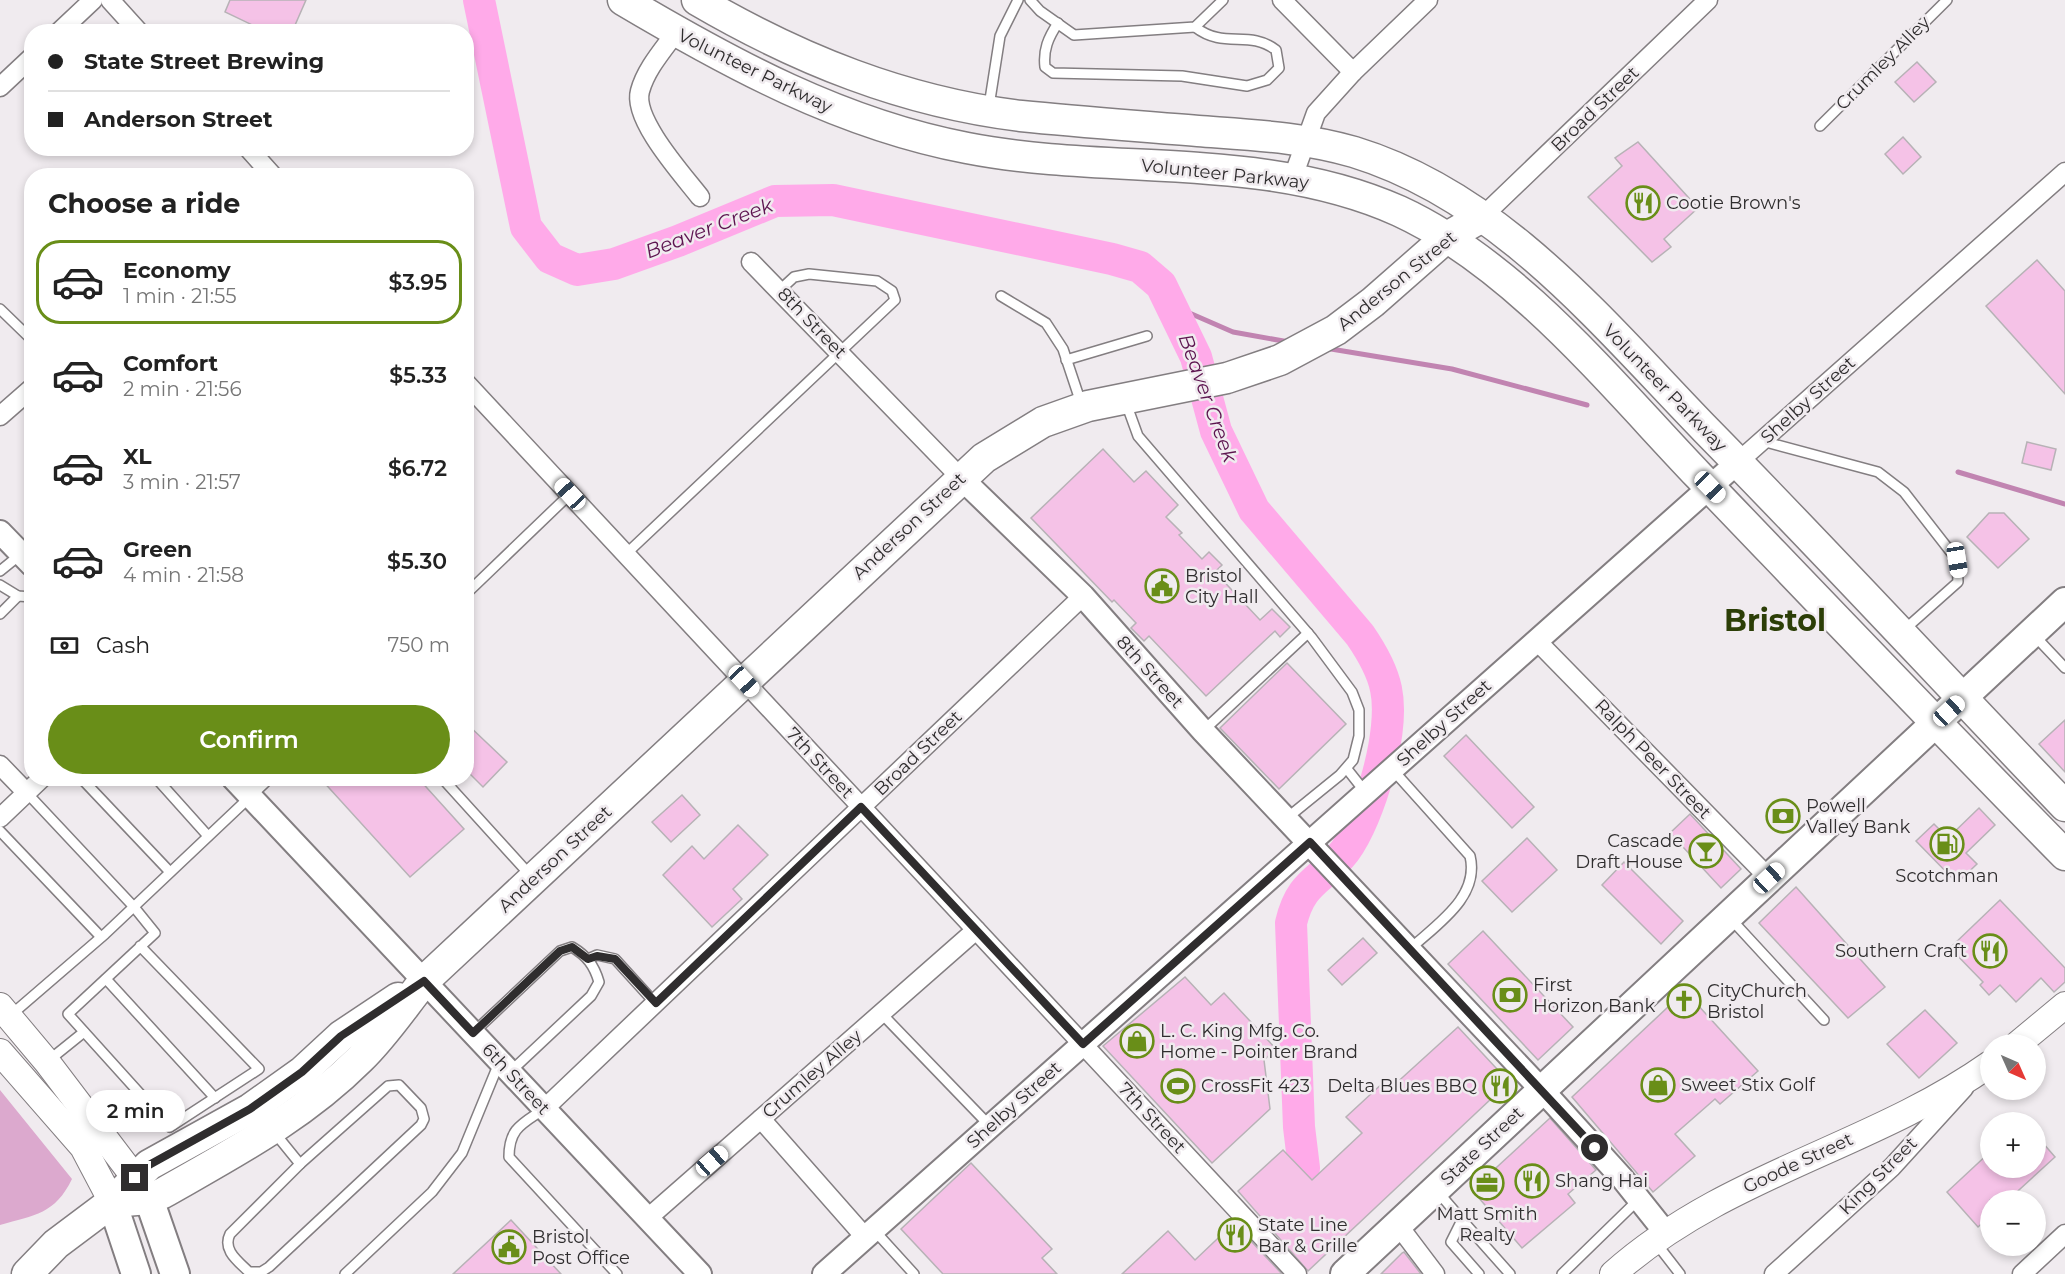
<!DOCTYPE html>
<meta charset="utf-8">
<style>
:root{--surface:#fff;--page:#f2f2f2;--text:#222;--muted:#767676;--line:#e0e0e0;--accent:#698e18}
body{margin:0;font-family:Montserrat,sans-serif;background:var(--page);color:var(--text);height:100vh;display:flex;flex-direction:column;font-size:22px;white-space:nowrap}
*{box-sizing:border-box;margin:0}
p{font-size:20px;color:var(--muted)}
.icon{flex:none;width:33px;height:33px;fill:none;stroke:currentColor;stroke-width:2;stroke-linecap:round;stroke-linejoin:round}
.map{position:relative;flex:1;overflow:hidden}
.panel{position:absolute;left:24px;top:168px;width:450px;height:618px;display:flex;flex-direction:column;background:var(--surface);border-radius:24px;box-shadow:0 3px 9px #0003}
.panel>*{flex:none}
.top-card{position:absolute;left:24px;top:24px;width:450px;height:132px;border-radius:24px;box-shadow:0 3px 9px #0003;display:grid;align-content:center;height:132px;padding:0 24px;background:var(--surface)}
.needle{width:39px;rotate:135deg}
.fabs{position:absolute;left:1980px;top:1034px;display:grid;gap:12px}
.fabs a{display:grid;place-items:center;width:66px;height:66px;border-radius:50%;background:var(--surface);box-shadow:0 3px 9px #0003;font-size:30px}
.end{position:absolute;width:27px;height:27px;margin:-14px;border:8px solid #2f2d2e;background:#fff;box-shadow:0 0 0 3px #fff}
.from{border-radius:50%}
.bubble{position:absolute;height:42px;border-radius:21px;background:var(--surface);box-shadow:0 3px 9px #0003;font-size:20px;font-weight:600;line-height:42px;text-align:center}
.car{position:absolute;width:18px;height:36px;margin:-18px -9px;border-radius:8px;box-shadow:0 0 4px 2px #0007;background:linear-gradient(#fff 24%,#345 0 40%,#fff 0 76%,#345 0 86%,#fff 0)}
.top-card b{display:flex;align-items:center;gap:21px;height:57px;font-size:22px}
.top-card b+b{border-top:2px solid var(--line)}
.top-card i{width:15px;height:15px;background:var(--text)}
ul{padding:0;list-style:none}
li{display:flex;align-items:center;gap:18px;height:84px;margin:0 12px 9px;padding:0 12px;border:3px solid transparent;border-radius:24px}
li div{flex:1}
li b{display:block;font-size:22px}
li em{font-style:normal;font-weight:600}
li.current{border-color:var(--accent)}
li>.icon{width:54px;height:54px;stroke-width:1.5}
h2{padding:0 24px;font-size:27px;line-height:72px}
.pay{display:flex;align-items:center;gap:15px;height:66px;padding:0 24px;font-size:22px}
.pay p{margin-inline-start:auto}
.button{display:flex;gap:12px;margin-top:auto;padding:12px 24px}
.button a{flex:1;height:69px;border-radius:36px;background:var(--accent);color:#fff;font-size:24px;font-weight:600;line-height:69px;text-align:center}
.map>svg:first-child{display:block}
.green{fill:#dca9ce}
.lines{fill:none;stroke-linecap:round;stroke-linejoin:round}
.stream{stroke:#c184b1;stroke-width:5}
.river{stroke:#ffaae9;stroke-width:32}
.building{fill:#f5c2e7;stroke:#b7b2b6;stroke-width:1.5}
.service-casing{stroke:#837e81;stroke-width:12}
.minor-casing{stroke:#837e81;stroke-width:21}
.tertiary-casing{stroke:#837e81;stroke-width:26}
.secondary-casing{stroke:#837e81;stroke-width:28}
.primary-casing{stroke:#837e81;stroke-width:32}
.trunk-casing{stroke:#837e81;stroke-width:33}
.service{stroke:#fff;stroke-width:9}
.minor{stroke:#fff;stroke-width:18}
.tertiary{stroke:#fff;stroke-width:22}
.secondary{stroke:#fff;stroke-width:26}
.primary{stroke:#fff;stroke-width:28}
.trunk{stroke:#fff;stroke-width:30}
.route{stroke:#2f2d2e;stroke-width:8}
.labels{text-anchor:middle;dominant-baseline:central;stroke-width:5;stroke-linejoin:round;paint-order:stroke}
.street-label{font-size:18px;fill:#2f2d2e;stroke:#f0ebef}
.poi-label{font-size:18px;fill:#2f2d2e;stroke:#f0ebef;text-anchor:start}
.water-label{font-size:20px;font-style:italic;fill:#5c134f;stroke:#f0ebef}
.town-label{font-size:30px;font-weight:bold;fill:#2c3e07;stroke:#f0ebef}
</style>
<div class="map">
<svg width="2065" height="1274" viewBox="0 0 2065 1274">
<rect width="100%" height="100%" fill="#f0ebef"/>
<path class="green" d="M0,1090L72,1179C55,1214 35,1215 0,1225Z"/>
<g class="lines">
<g class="stream">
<polyline points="1171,305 1233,332 1289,342"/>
<polyline points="1325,348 1452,369 1587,405"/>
<polyline points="1958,472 2065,504"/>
</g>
<path class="river" d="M479,0L526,227L550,258L577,270L614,264L678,241L775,201L833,200L1112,259L1140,267L1161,285L1196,357L1216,431L1254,510L1360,635C1371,651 1382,669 1386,689C1395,731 1370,817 1345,851C1322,881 1301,880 1291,923L1299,1127L1304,1168"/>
</g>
<g class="building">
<polygon points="230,0 306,0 292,32 267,32 225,12"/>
<polygon points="1917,62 1936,82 1914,102 1895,82"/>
<polygon points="1903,137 1921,157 1903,174 1885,154"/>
<polygon points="1638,142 1698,208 1664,239 1671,247 1652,262 1588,197 1622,166 1615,158"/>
<polygon points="2037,260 2065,291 2065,394 1986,306"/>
<polygon points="2027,442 2056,449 2051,470 2022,463"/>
<polygon points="1103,449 1134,482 1146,471 1178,505 1166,517 1182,533 1179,535 1202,559 1209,552 1222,565 1215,572 1260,620 1272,609 1290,627 1280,637 1275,631 1206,696 1149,636 1144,641 1131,628 1136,623 1114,600 1112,602 1031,518"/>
<polygon points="1989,513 2004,513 2029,539 1998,568 1967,537"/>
<polygon points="1287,663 1346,724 1279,789 1220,728"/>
<polygon points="2065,720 2065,772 2039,744"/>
<polygon points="466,723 507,762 483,787 466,770"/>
<polygon points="1466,735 1534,807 1512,828 1444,756"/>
<polygon points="320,778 418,778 464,829 410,877"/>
<polygon points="682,795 700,815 671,842 652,822"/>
<polygon points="1979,808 1995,825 1966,853 1977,864 1957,883 1916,841 1934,824 1948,838"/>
<polygon points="1690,814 1741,869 1721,888 1670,833"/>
<polygon points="738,825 768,855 733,889 742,899 712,927 663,875 692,846 704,859"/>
<polygon points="1527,838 1557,870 1512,912 1482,881"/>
<polygon points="1624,862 1683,921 1661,944 1602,885"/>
<polygon points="1796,887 1885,987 1848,1018 1759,923"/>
<polygon points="2000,900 2065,968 2065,982 2054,992 2041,978 2016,1002 2000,985 1989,995 1980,985 1983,982 1950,948"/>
<polygon points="1483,931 1573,1027 1538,1060 1448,964"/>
<polygon points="1363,938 1377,953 1342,985 1328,970"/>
<polygon points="1185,977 1211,1005 1224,993 1276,1049 1264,1060 1270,1109 1212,1163 1103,1046"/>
<polygon points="1685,991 1758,1071 1720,1104 1715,1099 1675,1134 1695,1156 1653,1192 1572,1097"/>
<polygon points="1925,1010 1957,1043 1919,1078 1887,1044"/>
<polygon points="1458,1027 1509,1082 1308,1271 1238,1191 1283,1150 1312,1180 1362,1133 1346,1117 1386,1080 1392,1087"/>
<polygon points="1550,1118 1596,1170 1568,1194 1575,1203 1522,1248 1472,1190"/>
<polygon points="2036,1135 2055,1157 2008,1200 1990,1200 1990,1216 1978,1227 1947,1192 1990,1152 1990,1167 2036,1167"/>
<polygon points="971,1163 1052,1249 1042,1258 1057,1274 943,1274 901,1229"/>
<polygon points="511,1220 561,1274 453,1274"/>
<polygon points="1234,1223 1282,1274 1122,1274 1168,1231 1195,1260"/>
<polygon points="1404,1252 1421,1274 1381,1274 1402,1253"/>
</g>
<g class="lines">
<g class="service-casing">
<g id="service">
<polyline points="1030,0 1040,11 1074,35 1195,27 1223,0"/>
<path d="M1058,23C1048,38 1043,50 1045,67L1053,73L1182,76L1247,86L1267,80L1279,68L1276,50C1248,29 1225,50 1195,27"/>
<polyline points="989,106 1000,36 1018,0"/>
<polyline points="1820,126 1947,0"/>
<polyline points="1001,296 1046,323 1063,349 1081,403"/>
<polyline points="0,309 32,340"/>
<polyline points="1066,360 1147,336"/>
<polyline points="1126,403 1138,436 1312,638 1352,692 1359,710 1359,736 1353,760 1340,775 1287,818"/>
<polyline points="1762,441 1878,472 1904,492 1957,560 1958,582 1904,630"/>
<polyline points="626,554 895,300 892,291 877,281 809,274 794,277 780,290"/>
<polyline points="0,571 21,554"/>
<polyline points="0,585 18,596 32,597"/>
<polyline points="466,594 570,494"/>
<polyline points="0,614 18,596"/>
<polyline points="2034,635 2065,668"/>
<polyline points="1204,730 1308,633"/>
<polyline points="1347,769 1366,793"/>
<path d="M1392,769L1470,856C1480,897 1437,924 1410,949"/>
<polyline points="81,778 170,872"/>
<polyline points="156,778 208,836"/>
<polyline points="442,778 530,875"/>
<polyline points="27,793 134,907 155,933 68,1014 170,1127 259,1069 140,946"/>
<polyline points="0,831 101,937"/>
<polyline points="1730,918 1824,1020"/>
<polyline points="588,959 597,955 615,959 655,1003"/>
<polyline points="106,979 215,1098"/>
<polyline points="881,1013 990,1126"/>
<polyline points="11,1015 105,934 270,778"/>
<path d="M473,1033L560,951L572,947C587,956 594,965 599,982L591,996L510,1072"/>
<polyline points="48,1061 84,1032"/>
<path d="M399,1085L421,1108L424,1119L421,1125L269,1267L261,1272H249C238,1261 222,1250 230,1234L300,1164L388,1086Z"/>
<path d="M544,1109C522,1124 509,1128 509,1157L617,1274"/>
<polyline points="274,1132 300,1164"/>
<polyline points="1438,1192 1462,1220"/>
<polyline points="874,1230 914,1274"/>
<polyline points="1656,1243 1680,1274"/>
<polyline points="345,1274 432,1192 462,1153 499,1063"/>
<polyline points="1479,1274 1451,1242 1462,1220 1510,1274"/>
<polyline points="1562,1274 1639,1199"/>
</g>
</g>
<g class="minor-casing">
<g id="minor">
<polyline points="110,0 139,32"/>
<polyline points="1282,0 1353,72"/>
<polyline points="59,32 93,0"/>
<path d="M676,32C663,50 646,69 640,91C632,119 683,175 700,197"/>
<polyline points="0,87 32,57"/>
<polyline points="248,148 273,176"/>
<polyline points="1293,177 1316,113 1353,72 1428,0"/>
<polyline points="1482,217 1708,0"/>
<polyline points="751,262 960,477"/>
<polyline points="466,383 1297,1274"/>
<polyline points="0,416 32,388"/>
<polyline points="1738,462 2065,172"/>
<polyline points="1537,641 1769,878"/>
<polyline points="0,765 27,793"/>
<polyline points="0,818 42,778"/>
<polyline points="544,1109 1083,596"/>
<polyline points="761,1119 865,1237"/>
<polyline points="648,1218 976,930"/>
<polyline points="1398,1225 1435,1274"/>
<polyline points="1774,1274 1892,1167 1964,1088"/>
<polyline points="2022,1274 2065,1234"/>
</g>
</g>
<g class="tertiary-casing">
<g id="tertiary">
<polyline points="960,477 1083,596 1203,731 1554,1103 1622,1178 1665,1232"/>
<polyline points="0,532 32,565"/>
<polyline points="233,778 700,1274"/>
<polyline points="824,1274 1738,462"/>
</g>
</g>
<g class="secondary-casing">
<g id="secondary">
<polyline points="0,1006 47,1062 135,1178"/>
<polyline points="2018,1044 2065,1005"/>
<polyline points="0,1052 83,1147 112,1202"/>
<path d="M1613,1274C1725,1174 1871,1148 1990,1064"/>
</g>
</g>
<g class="primary-casing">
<g id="primary">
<polyline points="136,1179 149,1199 175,1274"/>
<polyline points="112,1202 136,1274"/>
<polyline points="1345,1274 2065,602"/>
</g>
</g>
<g class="trunk-casing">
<g id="trunk">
<path d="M623,0C731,64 841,124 967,148C1110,176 1263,150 1399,211C1516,265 1611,384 1699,476C1821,603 1942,730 2065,855"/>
<path d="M697,0C798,59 904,102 1021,116C1080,122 1139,126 1198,131C1251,135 1303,137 1354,152C1501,197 1603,324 1706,430C1828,554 1945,681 2065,806"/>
<path d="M112,1202L149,1199L163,1193C233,1153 302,1117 360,1059C384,1036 403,1007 424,981L984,458L1043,422L1088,406L1227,378L1280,360L1336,330L1373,302L1447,237L1482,217"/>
<polyline points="27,1274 56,1244 112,1202 149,1165 250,1109 302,1072 341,1036 398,998"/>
</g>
</g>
<use href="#service" class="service"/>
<use href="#minor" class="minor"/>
<use href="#tertiary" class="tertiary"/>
<use href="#secondary" class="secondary"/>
<use href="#primary" class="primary"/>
<use href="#trunk" class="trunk"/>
</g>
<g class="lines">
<polyline class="route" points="135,1178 149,1165 250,1109 302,1072 341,1036 424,981 473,1033 560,951 572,947 588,959 597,956 615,959 656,1003 861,807 1083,1044 1310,842 1595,1148"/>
</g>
<defs>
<g id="restaurant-ring" transform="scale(1.725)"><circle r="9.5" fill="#f0ebef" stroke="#698e18" stroke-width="1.5"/><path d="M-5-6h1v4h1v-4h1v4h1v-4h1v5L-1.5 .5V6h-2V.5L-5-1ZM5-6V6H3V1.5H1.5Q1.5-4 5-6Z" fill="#698e18"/></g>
<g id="civic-ring" transform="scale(1.725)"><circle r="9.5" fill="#f0ebef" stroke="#698e18" stroke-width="1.5"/><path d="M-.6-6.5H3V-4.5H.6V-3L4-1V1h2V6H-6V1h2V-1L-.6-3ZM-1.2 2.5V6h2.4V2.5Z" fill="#698e18"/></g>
<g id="bank-ring" transform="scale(1.725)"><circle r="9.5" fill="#f0ebef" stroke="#698e18" stroke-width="1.5"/><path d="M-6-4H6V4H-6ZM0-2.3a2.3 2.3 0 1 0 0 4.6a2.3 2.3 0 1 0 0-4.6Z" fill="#698e18"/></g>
<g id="fuel-ring" transform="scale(1.725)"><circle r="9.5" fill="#f0ebef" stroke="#698e18" stroke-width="1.5"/><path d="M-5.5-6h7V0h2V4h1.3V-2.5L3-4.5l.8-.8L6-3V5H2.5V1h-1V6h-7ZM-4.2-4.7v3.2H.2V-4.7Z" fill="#698e18"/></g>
<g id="bar-ring" transform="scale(1.725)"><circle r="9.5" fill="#f0ebef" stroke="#698e18" stroke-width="1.5"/><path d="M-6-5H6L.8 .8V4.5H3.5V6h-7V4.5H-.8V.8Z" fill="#698e18"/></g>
<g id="church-ring" transform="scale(1.725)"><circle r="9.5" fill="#f0ebef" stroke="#698e18" stroke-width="1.5"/><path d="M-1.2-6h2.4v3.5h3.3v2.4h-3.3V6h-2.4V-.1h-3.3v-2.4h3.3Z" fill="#698e18"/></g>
<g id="shop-ring" transform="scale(1.725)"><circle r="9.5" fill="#f0ebef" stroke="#698e18" stroke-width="1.5"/><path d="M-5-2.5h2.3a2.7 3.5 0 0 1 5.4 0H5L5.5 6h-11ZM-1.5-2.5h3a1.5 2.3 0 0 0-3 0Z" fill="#698e18"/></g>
<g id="stadium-ring" transform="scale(1.725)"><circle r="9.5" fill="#f0ebef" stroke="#698e18" stroke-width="1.5"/><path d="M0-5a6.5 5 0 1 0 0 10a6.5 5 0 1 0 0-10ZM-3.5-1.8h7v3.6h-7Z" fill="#698e18"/></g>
<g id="office-ring" transform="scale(1.725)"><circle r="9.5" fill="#f0ebef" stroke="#698e18" stroke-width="1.5"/><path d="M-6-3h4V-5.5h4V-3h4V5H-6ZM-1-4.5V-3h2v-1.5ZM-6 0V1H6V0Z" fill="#698e18"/></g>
</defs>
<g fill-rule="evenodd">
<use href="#restaurant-ring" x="1643" y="203"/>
<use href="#civic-ring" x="1162" y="586"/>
<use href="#bank-ring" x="1783" y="816"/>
<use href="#fuel-ring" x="1947" y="844"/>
<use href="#bar-ring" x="1706" y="851"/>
<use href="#restaurant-ring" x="1990" y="951"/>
<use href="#bank-ring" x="1510" y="995"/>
<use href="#church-ring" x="1684" y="1001"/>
<use href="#shop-ring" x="1137" y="1041"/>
<use href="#shop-ring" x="1658" y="1085"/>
<use href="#stadium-ring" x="1178" y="1086"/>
<use href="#restaurant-ring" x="1500" y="1086"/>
<use href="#restaurant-ring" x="1532" y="1181"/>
<use href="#office-ring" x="1487" y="1183"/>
<use href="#restaurant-ring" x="1235" y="1235"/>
<use href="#civic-ring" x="509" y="1247"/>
</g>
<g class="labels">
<g class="street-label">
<text transform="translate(1883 63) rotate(-45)">Crumley Alley</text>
<text transform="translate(755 71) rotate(26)">Volunteer Parkway</text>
<text transform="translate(1595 109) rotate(-44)">Broad Street</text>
<text transform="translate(1225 174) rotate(6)">Volunteer Parkway</text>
<text transform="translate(1397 281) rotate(-39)">Anderson Street</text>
<text transform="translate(812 323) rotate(46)">8th Street</text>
<text transform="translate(1665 388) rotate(46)">Volunteer Parkway</text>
<text transform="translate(1808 400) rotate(-42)">Shelby Street</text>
<text transform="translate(909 526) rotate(-43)">Anderson Street</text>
<text transform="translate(1150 672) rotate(48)">8th Street</text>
<text transform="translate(1444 723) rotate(-42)">Shelby Street</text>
<text transform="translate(918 753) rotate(-44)">Broad Street</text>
<text transform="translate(1653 759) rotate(46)">Ralph Peer Street</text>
<text transform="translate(820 763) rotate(47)">7th Street</text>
<text transform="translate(555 859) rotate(-43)">Anderson Street</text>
<text transform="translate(812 1074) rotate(-41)">Crumley Alley</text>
<text transform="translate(516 1079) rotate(47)">6th Street</text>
<text transform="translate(1014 1105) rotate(-42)">Shelby Street</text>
<text transform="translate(1152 1118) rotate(47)">7th Street</text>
<text transform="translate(1482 1146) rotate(-43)">State Street</text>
<text transform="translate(1798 1163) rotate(-25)">Goode Street</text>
<text transform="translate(1878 1176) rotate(-45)">King Street</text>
</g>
<g class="poi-label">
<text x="1666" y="203">Cootie Brown's</text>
<text x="1185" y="576">Bristol<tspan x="1185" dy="21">City Hall</tspan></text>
<text x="1806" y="806">Powell<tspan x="1806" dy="21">Valley Bank</tspan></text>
<text x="1683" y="841" text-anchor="end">Cascade<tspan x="1683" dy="21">Draft House</tspan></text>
<text x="1947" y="876" text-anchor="middle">Scotchman</text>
<text x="1967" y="951" text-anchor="end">Southern Craft</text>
<text x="1533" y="985">First<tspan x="1533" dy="21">Horizon Bank</tspan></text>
<text x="1707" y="991">CityChurch<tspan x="1707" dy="21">Bristol</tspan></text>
<text x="1160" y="1031">L. C. King Mfg. Co.<tspan x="1160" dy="21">Home - Pointer Brand</tspan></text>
<text x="1681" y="1085">Sweet Stix Golf</text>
<text x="1201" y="1086">CrossFit 423</text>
<text x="1477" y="1086" text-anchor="end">Delta Blues BBQ</text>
<text x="1555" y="1181">Shang Hai</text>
<text x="1487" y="1214" text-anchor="middle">Matt Smith<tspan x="1487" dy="21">Realty</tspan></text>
<text x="1258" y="1225">State Line<tspan x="1258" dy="21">Bar &amp; Grille</tspan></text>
<text x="532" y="1237">Bristol<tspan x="532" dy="21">Post Office</tspan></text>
</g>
<g class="water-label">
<text transform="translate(709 228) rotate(-21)">Beaver Creek</text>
<text transform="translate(1208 398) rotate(70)">Beaver Creek</text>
</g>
<g class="town-label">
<text x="1775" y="620">Bristol</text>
</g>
</g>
</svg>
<div class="fabs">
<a><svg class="needle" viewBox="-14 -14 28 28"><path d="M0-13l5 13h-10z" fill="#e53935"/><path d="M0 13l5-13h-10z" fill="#767676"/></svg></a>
<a>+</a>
<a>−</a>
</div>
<i class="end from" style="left:1595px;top:1148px"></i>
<i class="end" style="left:135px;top:1178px"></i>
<div class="bubble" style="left:86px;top:1090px;width:99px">2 min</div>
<i class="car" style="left:1710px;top:487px;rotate:136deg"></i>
<i class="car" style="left:570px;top:494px;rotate:317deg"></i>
<i class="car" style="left:1957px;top:560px;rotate:171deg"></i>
<i class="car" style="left:744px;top:681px;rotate:137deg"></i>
<i class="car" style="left:1949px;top:711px;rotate:47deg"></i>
<i class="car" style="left:1769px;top:878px;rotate:47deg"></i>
<i class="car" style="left:712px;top:1161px;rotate:49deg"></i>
<div class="top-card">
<b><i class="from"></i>State Street Brewing</b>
<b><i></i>Anderson Street</b>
</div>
<section class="panel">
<h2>Choose a ride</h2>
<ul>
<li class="current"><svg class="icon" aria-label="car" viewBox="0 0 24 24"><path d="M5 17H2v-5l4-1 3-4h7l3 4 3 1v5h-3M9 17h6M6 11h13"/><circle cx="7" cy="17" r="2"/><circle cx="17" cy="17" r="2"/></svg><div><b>Economy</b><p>1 min · 21:55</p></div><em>$3.95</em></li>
<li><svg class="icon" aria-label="car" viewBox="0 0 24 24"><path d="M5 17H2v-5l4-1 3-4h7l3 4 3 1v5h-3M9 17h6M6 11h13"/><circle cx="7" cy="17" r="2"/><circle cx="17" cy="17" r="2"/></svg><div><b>Comfort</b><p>2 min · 21:56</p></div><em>$5.33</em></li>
<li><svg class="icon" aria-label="car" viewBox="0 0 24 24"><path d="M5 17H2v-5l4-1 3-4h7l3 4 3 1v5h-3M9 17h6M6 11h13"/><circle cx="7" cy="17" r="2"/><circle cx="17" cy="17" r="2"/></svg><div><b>XL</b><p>3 min · 21:57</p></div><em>$6.72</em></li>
<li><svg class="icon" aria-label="car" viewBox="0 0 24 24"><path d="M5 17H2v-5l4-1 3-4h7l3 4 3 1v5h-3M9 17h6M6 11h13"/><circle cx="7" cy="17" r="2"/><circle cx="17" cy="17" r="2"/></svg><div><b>Green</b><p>4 min · 21:58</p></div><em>$5.30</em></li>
</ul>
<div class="pay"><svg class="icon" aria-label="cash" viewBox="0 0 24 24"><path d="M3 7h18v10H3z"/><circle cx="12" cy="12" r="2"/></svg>Cash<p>750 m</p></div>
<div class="button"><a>Confirm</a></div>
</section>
</div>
